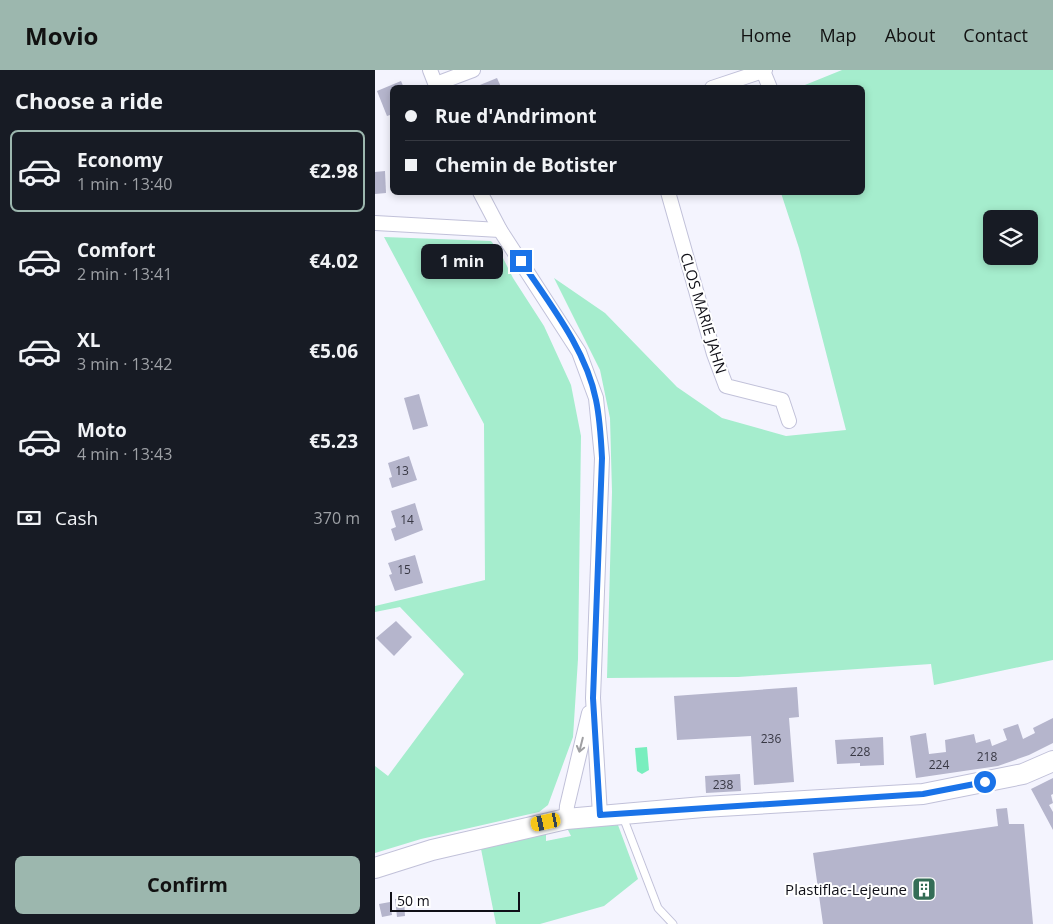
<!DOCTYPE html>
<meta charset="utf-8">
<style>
:root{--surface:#171b24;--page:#242831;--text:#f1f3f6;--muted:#9ea1a6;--line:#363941;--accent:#9cb7ae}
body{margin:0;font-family:"Open Sans",sans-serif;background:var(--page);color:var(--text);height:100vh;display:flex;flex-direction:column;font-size:19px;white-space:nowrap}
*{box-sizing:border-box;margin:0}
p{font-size:16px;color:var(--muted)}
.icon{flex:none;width:28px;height:28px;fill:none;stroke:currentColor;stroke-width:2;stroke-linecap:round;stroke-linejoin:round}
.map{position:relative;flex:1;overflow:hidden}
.sheet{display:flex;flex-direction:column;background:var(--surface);width:375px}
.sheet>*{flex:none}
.top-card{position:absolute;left:15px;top:15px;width:475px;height:110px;border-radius:8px;box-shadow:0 2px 8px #0003;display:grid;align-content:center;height:110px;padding:0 15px;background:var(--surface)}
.fabs{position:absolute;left:608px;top:140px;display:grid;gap:10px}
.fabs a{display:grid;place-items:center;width:55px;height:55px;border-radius:8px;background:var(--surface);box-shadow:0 2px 8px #0003;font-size:25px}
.scale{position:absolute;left:15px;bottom:12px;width:130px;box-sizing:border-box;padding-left:5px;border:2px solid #0f0f17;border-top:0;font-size:14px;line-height:18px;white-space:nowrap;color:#0f0f17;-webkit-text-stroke:4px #fff;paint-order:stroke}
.end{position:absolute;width:22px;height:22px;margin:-11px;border:6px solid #1a73e8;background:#fff;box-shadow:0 0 0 2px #fff}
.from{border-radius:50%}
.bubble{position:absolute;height:35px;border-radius:8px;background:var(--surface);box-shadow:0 2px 8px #0003;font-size:16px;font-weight:700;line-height:35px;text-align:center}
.car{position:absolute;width:15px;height:30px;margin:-15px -8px;border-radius:6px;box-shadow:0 0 4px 1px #0007;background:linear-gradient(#f5c518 24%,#345 0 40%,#f5c518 0 76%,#345 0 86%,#f5c518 0)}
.top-card b{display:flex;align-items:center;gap:18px;height:48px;font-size:19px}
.top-card b+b{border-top:1px solid var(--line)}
.top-card i{width:12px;height:12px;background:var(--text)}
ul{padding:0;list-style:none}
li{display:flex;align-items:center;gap:15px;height:82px;margin:0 10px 8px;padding:0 5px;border:2px solid transparent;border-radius:8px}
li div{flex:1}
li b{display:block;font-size:19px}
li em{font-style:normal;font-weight:700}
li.active{border-color:var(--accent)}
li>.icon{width:45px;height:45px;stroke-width:1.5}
h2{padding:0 15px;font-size:22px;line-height:60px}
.pay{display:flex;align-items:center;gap:12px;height:55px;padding:0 15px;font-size:19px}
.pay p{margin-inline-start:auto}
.cta{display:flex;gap:10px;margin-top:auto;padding:10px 15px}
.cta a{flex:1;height:58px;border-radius:8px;background:var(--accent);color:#111;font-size:20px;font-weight:700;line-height:58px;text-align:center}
header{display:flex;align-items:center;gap:30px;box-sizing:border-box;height:70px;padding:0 25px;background:var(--accent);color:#111}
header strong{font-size:24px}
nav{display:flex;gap:28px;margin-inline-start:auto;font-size:18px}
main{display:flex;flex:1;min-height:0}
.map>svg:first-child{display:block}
.green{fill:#a5edcd;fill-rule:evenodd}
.water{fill:#78eebe}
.building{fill:#b5b5cc}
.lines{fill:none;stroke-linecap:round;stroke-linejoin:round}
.lane-casing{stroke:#c1c1d9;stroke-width:9}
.street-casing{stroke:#c1c1d9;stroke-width:16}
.secondary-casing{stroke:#c1c1d9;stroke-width:22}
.lane{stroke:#fff;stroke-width:7}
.street{stroke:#fff;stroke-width:14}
.secondary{stroke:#fff;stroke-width:20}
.oneway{stroke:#9f9fa2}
.route{stroke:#1a73e8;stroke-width:6}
.labels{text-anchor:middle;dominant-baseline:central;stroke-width:4;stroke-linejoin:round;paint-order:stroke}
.number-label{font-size:12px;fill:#383844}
.street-label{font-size:15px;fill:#0f0f17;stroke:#fff}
.poi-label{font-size:15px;fill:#0f0f17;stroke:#fff;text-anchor:end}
</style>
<header>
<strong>Movio</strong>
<nav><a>Home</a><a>Map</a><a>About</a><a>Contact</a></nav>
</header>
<main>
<section class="sheet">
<h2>Choose a ride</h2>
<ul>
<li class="active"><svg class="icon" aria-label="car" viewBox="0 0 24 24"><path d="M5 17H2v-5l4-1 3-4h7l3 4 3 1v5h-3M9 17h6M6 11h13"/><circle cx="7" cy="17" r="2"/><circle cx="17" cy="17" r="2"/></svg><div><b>Economy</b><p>1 min · 13:40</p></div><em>€2.98</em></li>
<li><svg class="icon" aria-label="car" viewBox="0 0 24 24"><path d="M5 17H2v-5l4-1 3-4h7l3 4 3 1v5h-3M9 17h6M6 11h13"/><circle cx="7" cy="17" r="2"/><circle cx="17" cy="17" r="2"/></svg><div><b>Comfort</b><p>2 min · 13:41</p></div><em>€4.02</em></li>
<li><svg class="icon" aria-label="car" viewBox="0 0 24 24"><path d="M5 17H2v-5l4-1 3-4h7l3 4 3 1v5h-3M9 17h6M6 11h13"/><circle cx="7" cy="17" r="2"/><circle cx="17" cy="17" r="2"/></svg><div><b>XL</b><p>3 min · 13:42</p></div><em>€5.06</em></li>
<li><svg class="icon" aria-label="car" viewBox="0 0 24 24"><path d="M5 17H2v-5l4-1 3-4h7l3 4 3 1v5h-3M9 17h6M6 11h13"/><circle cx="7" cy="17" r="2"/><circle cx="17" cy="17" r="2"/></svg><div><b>Moto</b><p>4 min · 13:43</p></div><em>€5.23</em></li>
</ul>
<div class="pay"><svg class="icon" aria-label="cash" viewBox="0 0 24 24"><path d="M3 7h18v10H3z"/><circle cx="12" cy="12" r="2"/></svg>Cash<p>370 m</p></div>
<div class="cta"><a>Confirm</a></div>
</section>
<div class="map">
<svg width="678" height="854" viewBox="0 0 678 854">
<rect width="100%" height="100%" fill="#f4f4fe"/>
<g class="green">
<path d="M467,0H678V590L559,615L556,594L363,607L232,608L237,422L235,348L225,300L179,208L230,243L302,317L347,348L411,366L471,360L424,178L406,123L488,122V18L425,17ZM616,149H654V186H616Z"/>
<polygon points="9,167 116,171 125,182 138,208 169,256 196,315 206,366 203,589 198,667 173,735 164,742 46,769 0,783 0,696 13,706 89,604 25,537 0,542 0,536 110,510 109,354"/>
<polygon points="243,755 263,809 229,836 165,854 121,854 106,779 171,763 171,771 196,766 192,758"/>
</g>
<polygon class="water" points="272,677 274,700 267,704 262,701 260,678"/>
<g class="building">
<polygon points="122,8 126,17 100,17"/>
<polygon points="26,11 29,18 18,18 18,44 12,46 2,21"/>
<polygon points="10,101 11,123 0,124 0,102"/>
<polygon points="44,324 53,356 38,360 29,328"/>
<polygon points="34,386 42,410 17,418 14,408 17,407 13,393"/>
<polygon points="40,433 48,460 20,471 16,459 21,457 16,441"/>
<polygon points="40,485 48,513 20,521 14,505 17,504 13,493"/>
<polygon points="21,551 37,567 19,586 1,568"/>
<polygon points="422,617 424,647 414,648 419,712 379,715 376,666 302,670 299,626"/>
<polygon points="678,648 678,673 654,685 623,696 541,708 535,666 551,663 554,684 571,682 570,670 599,664 601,673 615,669 617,676 632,670 628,659 643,654 648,669 660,663 658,658"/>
<polygon points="508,667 509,695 485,696 485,693 462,694 460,670"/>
<polygon points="365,704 366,721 331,723 330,706"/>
<polygon points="678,708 678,724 676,725 678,733 674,735 678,742 678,760 656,719"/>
<polygon points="632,738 634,754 649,754 658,854 448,854 438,783 623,756 621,739"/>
<polygon points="29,828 30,846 22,847 20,829"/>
<polygon points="15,832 17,845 7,847 4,834"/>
</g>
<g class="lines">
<g class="lane-casing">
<polyline id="lane" points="248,747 283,838 298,854"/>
</g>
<g class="street-casing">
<g id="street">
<polyline points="55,0 62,18"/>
<polyline points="390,0 388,1 395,18"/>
<polyline points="61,14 98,0"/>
<polyline points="337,18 388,1"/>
<polyline points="105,122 125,160 204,282 221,328 227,388 218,628 225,745"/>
<polyline points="293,122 339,284 351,316 407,330 414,351"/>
<polyline points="0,153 125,160"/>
<polyline points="191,749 192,736 214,643"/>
</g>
</g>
<g class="secondary-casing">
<polyline id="secondary" points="0,798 57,780 191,749 328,737 548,724 648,704 678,691"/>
</g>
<use href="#lane" class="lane"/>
<use href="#street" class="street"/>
<use href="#secondary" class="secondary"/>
</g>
<defs><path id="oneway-shaft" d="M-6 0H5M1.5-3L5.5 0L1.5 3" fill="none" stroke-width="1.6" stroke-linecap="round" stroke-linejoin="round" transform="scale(1.25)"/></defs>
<use class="oneway" href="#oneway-shaft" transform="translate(206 675) rotate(104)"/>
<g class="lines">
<path class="route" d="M146,191C174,233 211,279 221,330C225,349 226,368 227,388L218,628L225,745L548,724L610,712"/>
</g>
<defs>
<g id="building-square" transform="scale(1.25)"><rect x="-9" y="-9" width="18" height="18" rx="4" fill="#346d56" stroke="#fff"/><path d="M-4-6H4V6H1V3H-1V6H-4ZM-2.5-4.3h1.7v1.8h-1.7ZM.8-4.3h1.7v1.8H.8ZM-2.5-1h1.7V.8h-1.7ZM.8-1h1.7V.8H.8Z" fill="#fff"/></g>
</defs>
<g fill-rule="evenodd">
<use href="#building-square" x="549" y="819"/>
</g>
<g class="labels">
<g class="number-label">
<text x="27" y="400">13</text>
<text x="32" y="449">14</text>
<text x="29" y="499">15</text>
<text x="396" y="668">236</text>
<text x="485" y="681">228</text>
<text x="612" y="686">218</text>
<text x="564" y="694">224</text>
<text x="348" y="714">238</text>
</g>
<g class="street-label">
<text transform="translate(329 243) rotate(73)">CLOS MARIE JAHN</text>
</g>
<g class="poi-label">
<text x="532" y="819">Plastiflac-Lejeune</text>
</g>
</g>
</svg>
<div class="fabs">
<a><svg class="icon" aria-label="layers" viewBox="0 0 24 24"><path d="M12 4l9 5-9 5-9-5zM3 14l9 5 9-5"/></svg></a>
</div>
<div class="scale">50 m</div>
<i class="end from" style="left:610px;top:712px"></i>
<i class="end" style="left:146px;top:191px"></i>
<div class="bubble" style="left:46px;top:174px;width:82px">1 min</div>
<i class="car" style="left:171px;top:752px;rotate:258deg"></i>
<div class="top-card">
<b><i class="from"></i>Rue d'Andrimont</b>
<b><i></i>Chemin de Botister</b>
</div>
</div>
</main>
